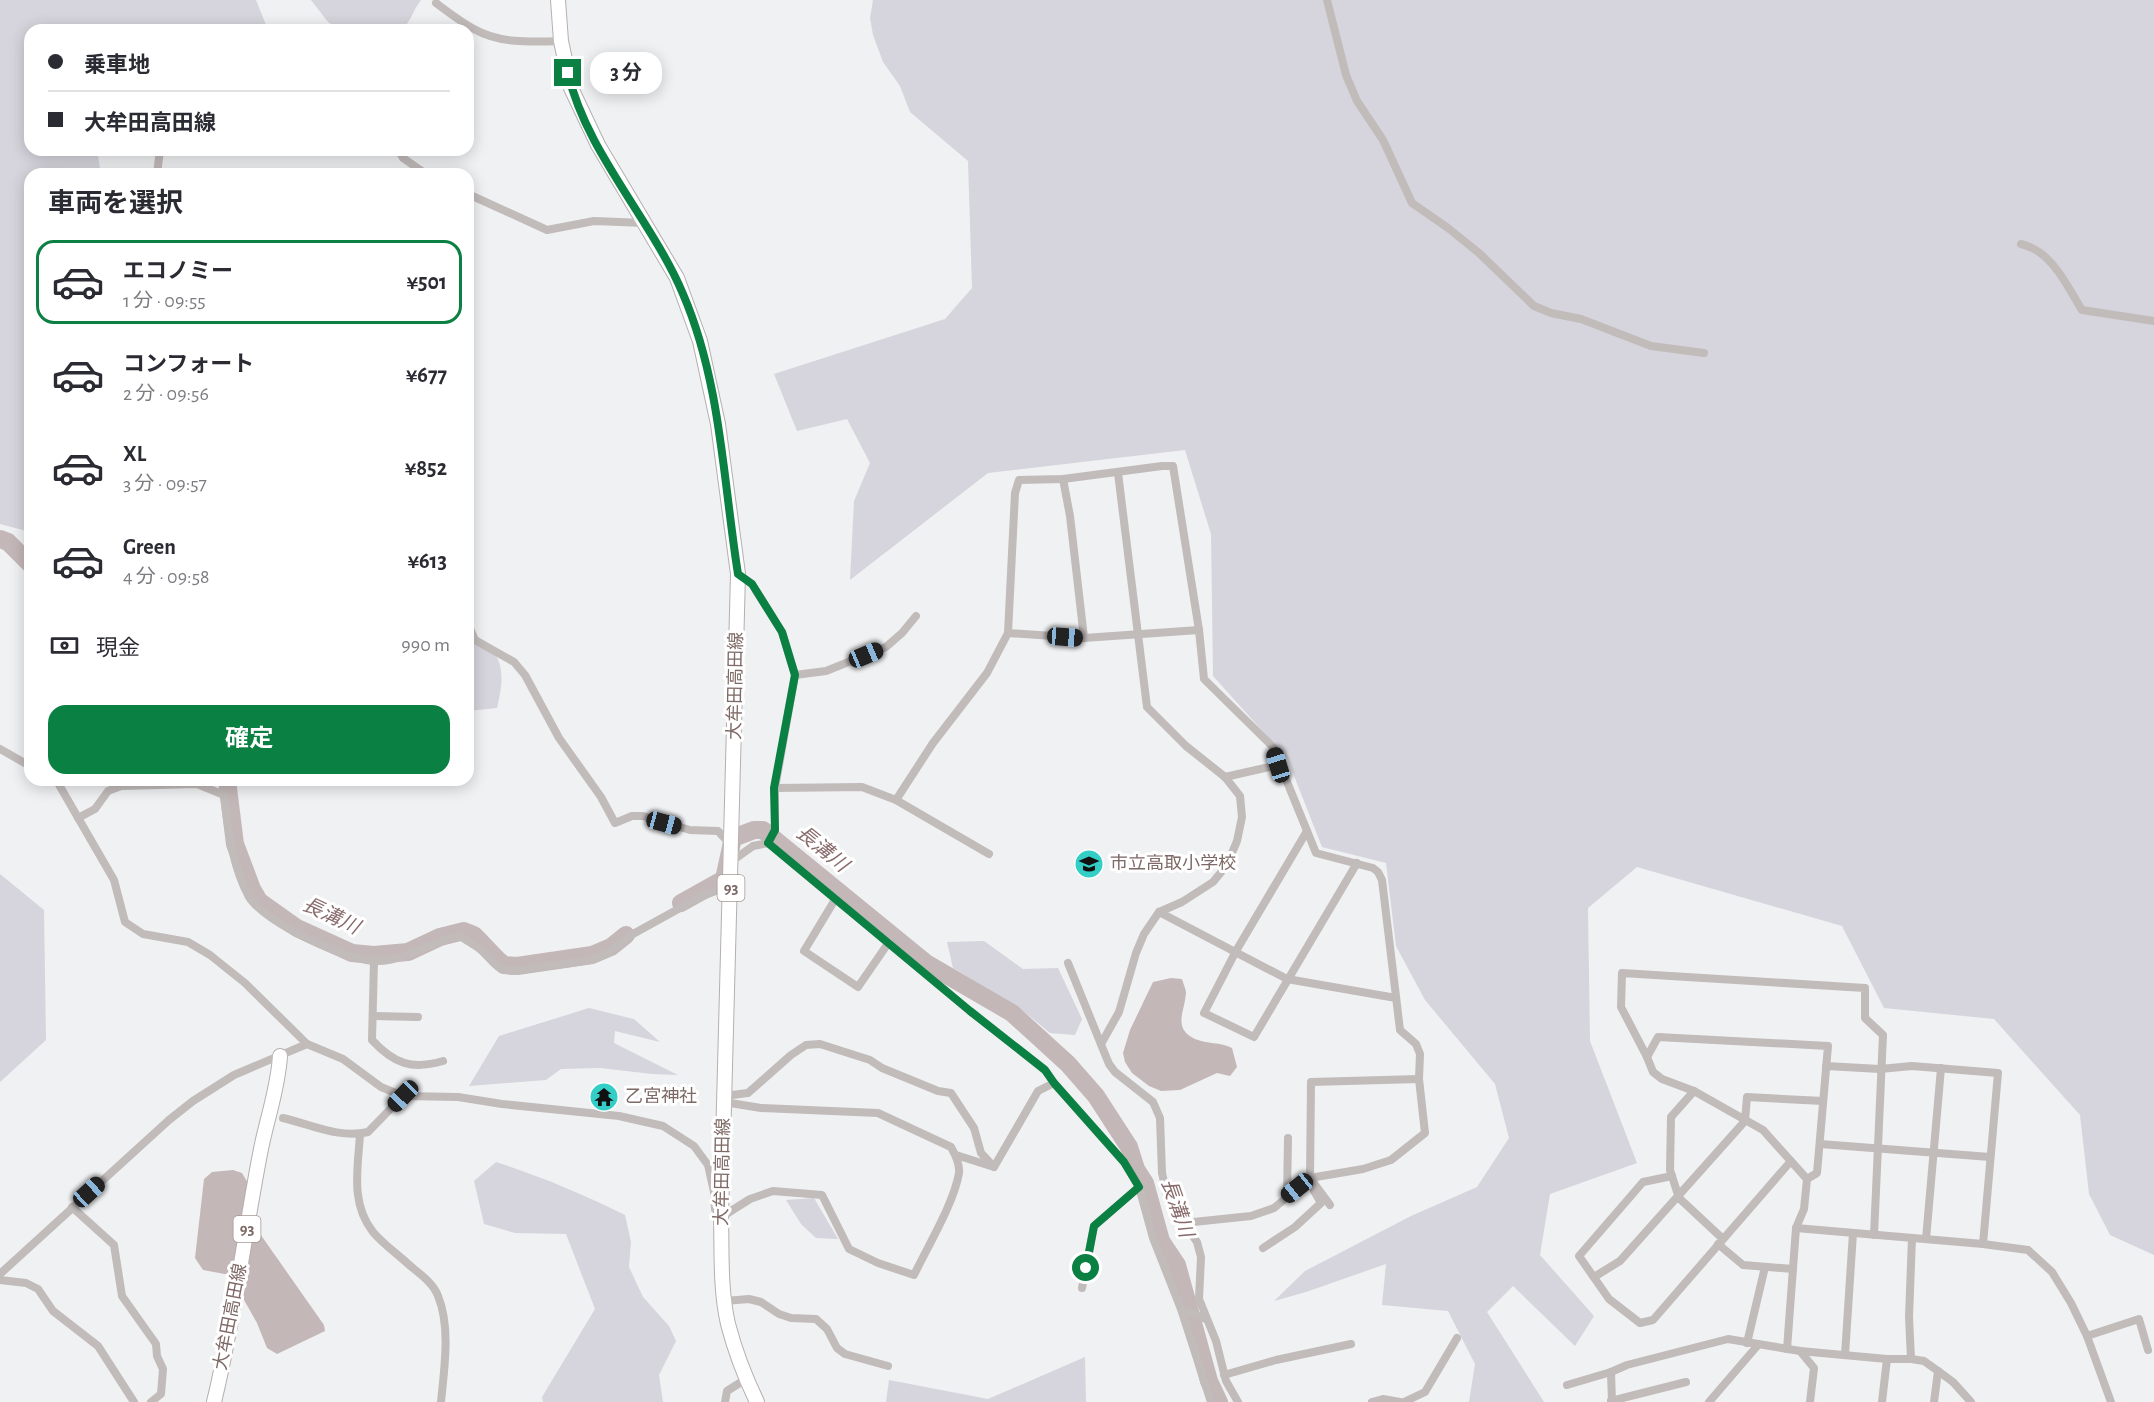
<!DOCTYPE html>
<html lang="ja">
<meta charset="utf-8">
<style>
:root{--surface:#fff;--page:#f2f2f3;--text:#2b2b33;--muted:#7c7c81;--line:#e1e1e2;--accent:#0b8043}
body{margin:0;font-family:"Alegreya Sans","Noto Sans JP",sans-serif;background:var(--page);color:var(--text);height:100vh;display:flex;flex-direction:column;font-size:22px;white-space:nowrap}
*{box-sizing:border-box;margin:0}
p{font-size:20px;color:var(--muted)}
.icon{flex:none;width:33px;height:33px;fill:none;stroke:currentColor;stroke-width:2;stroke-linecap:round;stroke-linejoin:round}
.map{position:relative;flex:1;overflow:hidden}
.details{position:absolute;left:24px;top:168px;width:450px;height:618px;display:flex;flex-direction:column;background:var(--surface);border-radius:18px;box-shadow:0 3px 15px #0003}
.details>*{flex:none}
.top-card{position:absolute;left:24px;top:24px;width:450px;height:132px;border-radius:18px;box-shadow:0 3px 15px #0003;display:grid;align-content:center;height:132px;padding:0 24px;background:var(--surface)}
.end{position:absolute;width:27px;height:27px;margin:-14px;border:8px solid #0b8043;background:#fff;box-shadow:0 0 0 3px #fff}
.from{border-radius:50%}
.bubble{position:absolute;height:42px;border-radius:18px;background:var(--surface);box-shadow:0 3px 15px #0003;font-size:20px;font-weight:700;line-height:42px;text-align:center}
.car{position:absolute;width:18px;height:36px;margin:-18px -9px;border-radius:8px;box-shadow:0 0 4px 2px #0007;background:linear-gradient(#222 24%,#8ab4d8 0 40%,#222 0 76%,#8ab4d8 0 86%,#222 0)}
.top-card b{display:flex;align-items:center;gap:21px;height:57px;font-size:22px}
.top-card b+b{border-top:2px solid var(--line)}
.top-card i{width:15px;height:15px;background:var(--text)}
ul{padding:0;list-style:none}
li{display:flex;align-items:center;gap:18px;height:84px;margin:0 12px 9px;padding:0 12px;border:3px solid transparent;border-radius:18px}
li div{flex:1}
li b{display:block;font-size:22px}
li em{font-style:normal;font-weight:700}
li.selected{border-color:var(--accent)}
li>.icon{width:54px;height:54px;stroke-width:1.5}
h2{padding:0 24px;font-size:27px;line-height:72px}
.pay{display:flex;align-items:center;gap:15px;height:66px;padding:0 24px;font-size:22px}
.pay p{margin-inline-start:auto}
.action{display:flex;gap:12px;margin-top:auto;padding:12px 24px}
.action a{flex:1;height:69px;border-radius:18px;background:var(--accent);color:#fff;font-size:24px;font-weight:700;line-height:69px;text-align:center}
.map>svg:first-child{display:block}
.green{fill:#d6d4dc}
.water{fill:#c4b7b8}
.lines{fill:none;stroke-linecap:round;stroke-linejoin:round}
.river{stroke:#c4b7b8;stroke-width:18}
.primary-casing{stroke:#b5afae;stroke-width:16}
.minor{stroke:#c1bbba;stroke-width:8}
.primary{stroke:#fff;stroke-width:14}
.route{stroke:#0b8043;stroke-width:8}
.labels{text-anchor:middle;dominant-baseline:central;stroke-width:6;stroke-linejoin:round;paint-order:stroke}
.shield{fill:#fff;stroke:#a49693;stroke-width:1.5}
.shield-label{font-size:16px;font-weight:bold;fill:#7d6965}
.street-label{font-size:18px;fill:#7d6965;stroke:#fff}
.poi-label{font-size:18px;fill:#7d6965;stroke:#fff;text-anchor:start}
.water-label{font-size:20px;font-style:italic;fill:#896b6c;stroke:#fff}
</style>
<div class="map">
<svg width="2154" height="1402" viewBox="0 0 2154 1402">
<rect width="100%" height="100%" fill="#f0f1f3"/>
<g class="green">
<polygon points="0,0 256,0 268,30 30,30 30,150 97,150 101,174 30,174 30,535 23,530 0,524"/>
<path d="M311,0H421C413,10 411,21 402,30H340L328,22Z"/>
<polygon points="873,0 2154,0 2154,1255 2110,1235 2089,1194 2080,1115 1994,1019 1884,1008 1842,926 1637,867 1588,908 1590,1041 1637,1163 1550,1194 1540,1255 1594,1316 1575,1346 1513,1286 1487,1312 1544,1402 1469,1402 1475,1364 1448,1311 1382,1305 1386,1264 1306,1292 1274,1301 1305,1271 1411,1216 1477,1187 1509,1138 1495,1084 1425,1000 1396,946 1386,863 1322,847 1287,758 1213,676 1211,534 1185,450 988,473 850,580 854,501 870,463 847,419 797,431 774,374 945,319 972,288 968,161 910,112 900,86 883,62 873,35 870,18"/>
<path d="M468,630C475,636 486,641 491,648C506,666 502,688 497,708L468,711Z"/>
<polygon points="0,874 44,910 46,1040 0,1082"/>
<polygon points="984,941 1023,969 1058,968 1082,1019 1075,1035 1050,1033 1021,1009 953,968 947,942"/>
<polygon points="589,1008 634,1019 660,1042 615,1031 614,1043 678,1075 652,1074 600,1068 561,1069 546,1080 469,1086 499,1036"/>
<path d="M496,1162C540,1176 583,1194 625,1215L631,1242L629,1267L643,1297L669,1326L676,1341L659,1375L663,1402H543L542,1397L595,1309L566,1234L515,1233L484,1224L474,1181Z"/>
<polygon points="814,1198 838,1239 816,1238 801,1224 786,1200"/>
<polygon points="1085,1357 1086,1402 886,1402 889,1380 988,1399"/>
</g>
<g class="water">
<path d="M1171,978L1182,979C1183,983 1186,989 1186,993C1185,1011 1172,1028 1195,1039C1207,1044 1220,1042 1232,1048L1237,1067L1230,1076L1217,1073L1180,1090L1161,1091L1149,1086L1132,1073L1125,1062L1123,1053L1130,1030L1153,982Z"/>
<polygon points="233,1170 242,1173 252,1190 251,1221 324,1325 325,1331 277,1354 267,1348 257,1323 230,1275 203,1270 195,1258 204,1179 212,1172"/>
</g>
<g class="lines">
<g class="river">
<polyline points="0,539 8,542 30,564"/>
<polyline points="227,780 235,844 252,889 259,901 297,928 352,953 374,955 408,952 440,937 464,931 474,935 498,960 504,965 517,966 592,955 611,947 626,935"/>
<polyline points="681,903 724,879 733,838 754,830 763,830 926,963 1012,1013 1068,1064 1096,1096 1129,1147 1136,1169 1145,1183 1161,1241 1177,1265 1209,1381 1219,1402"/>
</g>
<g class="primary-casing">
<g id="primary">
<path d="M558,0L561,41L571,88L598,145L677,278L700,341L718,424L738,574L721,1218C722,1253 720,1289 728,1324C735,1351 745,1377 757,1402"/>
<path d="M214,1402C234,1320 244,1237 260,1154C266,1121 278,1090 280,1056"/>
</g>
</g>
<g class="minor">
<polyline points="1327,0 1346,75 1357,101 1383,140 1412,203 1448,228 1479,253 1534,306 1551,313 1581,319 1651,346 1704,353"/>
<path d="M436,3C448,12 461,22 474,29C500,44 533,42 561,41"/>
<polyline points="398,150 403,158 426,174"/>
<polyline points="157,174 160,150"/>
<polyline points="468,194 547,230 594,221 645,223"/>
<path d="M2021,244C2027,246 2034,248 2039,252C2058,265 2070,291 2082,310L2154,321"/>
<polyline points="1063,479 1070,516 1084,638"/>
<polyline points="738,574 752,584 782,632 795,675 775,788 775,830 768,843"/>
<polyline points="468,624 475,640 514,662 525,675 559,738 601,797 615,823 632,816 643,816 690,830 718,831 730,844"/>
<polyline points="1008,633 1084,638 1199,630"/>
<polyline points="795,675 826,671 886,647 902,633 916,616"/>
<polyline points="0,749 30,766"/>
<polyline points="1225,777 1278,765"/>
<polyline points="53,780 58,783 114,880 125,922 143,934 188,942 210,955 245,983 307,1044 343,1059 381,1087 403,1096 458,1097 502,1104 619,1116 663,1126 694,1146 708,1165 714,1192 715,1209"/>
<polyline points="775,788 862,787 896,800 989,854"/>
<polyline points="896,800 933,743 987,673 1008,633 1015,493 1019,480 1063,479 1162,466 1173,466 1199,630 1204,679 1273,747 1278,765 1281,767 1316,853 1373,868 1378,872 1382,880 1400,1030 1416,1044 1420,1054 1419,1079 1425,1133 1391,1160 1363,1169 1310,1178 1274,1208 1251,1216 1184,1223"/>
<path d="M78,818L95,809L108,791L121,786L197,784L224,795C228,829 232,866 249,897C264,922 348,962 378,961C409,960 431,941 460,936C467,941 475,945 481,950C495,962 494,969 514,971L591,960L608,953L633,934L700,897L731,885"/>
<polyline points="1307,831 1236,951 1204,1013 1254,1037 1357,863"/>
<polyline points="768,843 970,1011 1045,1070 1054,1083 1124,1162 1139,1187 1153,1238 1181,1309 1206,1319"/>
<polyline points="732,861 753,846 768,843"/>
<polyline points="836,898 804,951 858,987 889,942"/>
<polyline points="1159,912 1287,979 1396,998"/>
<path d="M374,961L372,1040C394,1064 412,1070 443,1061"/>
<polyline points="1068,963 1109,1064 1115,1072 1153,1102 1160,1118 1162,1173 1168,1200 1197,1242 1201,1257 1199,1299 1216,1341 1226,1381 1238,1402"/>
<polyline points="373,1016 418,1017"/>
<polyline points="1101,1044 1119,1012 1136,953 1144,934 1159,912 1182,902 1213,882 1227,865 1237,841 1242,817 1240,796 1225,777 1186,746 1147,707 1118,473"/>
<polyline points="1647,1057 1658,1037 1828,1046 1817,1173 1807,1179"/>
<polyline points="1826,1066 1880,1069 1912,1066 1998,1073 1983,1244"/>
<polyline points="1694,1091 1671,1117 1670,1170 1679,1198 1723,1239"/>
<polyline points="724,1096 748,1093 791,1055 806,1045 820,1044 870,1060 882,1068 938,1091 951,1093 974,1128 981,1153 994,1167"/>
<path d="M283,1118C310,1124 339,1139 368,1132L403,1096"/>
<path d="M360,1134C358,1168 350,1203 373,1232C382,1243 396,1253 407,1263C418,1273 433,1282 438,1296C451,1327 444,1370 441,1402"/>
<polyline points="1820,1144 1990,1157"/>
<polyline points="956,1155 994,1167 1038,1091 1054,1083"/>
<polyline points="1672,1176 1643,1182 1579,1256 1609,1299 1640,1323 1653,1320 1791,1161"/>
<polyline points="1287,1197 1288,1138"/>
<polyline points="1330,1205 1310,1178 1311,1082 1419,1079"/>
<polyline points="72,1207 114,1245 122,1296 156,1344 157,1356 163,1369 161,1394 151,1402"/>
<path d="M720,1218L750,1199L773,1191L822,1195L849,1249L878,1263L914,1275C928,1246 954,1203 959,1173C960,1164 955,1154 951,1147L878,1113L761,1108L724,1102"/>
<polyline points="1796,1228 1983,1244 2028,1250 2052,1272 2071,1303 2087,1336 2111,1402"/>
<polyline points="1926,1239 1941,1068"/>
<polyline points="1718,1244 1743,1265 1793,1269"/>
<polyline points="1263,1248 1295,1227 1321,1203 1314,1191"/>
<polyline points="0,1274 169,1120 193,1101 234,1075 307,1044"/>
<polyline points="1594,1277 1620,1261 1745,1121 1747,1097 1823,1101"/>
<polyline points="0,1280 26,1283 38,1289 53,1311 98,1346 134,1402"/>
<polyline points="1082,1288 1094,1226 1139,1187"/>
<polyline points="724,1301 749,1299 761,1302 779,1314 791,1318 816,1319 827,1329 837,1348 845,1354 888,1366"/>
<polyline points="1181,1309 1211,1402"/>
<polyline points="2087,1336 2139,1319 2148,1350"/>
<polyline points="1747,1343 1765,1267"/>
<polyline points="1787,1349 1796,1228 1804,1209 1807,1179 1763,1130 1694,1091 1662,1079 1653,1072 1647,1057 1621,1007 1622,973 1865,988 1865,1018 1883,1035 1874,1235"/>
<polyline points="1800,1351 1814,1368 1810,1402"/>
<polyline points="1845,1355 1853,1233"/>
<polyline points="1911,1359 1909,1317 1912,1238"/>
<polyline points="1611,1372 1612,1402"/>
<polyline points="1224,1375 1276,1360 1351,1344"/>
<polyline points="1567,1385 1611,1372 1627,1365 1728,1339 1800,1351 1887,1359 1911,1359 1924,1361 1938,1371 1953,1382 1971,1402"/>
<polyline points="1611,1401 1686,1382"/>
<polyline points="725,1402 727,1391 746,1379"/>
<polyline points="1372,1402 1383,1399 1400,1402"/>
<polyline points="1404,1402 1425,1392 1457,1338"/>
<polyline points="1709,1402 1758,1345"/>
<polyline points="1882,1402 1887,1359"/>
<polyline points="1934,1402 1938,1371"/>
</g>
<use href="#primary" class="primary"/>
</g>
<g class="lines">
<path class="route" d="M568,73C586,152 652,220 683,294C721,382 723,480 738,574L752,584L782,632L795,675L774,788L775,830L768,843L970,1011L1045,1070L1054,1083L1124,1162L1139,1187L1094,1226L1086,1268"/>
</g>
<defs>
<g id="school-disc" transform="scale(1.5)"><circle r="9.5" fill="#33cfc7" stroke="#fff"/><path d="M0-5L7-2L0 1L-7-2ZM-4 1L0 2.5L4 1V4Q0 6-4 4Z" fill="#111"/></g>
<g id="temple-disc" transform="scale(1.5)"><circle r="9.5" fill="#33cfc7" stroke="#fff"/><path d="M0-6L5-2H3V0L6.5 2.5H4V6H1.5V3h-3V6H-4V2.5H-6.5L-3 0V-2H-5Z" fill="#111"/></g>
</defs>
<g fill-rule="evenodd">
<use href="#school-disc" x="1089" y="864"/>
<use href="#temple-disc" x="604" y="1097"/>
</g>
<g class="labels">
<g class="shield">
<rect x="717.5" y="875" width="27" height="26" rx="4.5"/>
<rect x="233.5" y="1216" width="27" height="26" rx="4.5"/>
</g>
<g class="shield-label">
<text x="731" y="888">93</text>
<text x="247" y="1229">93</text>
</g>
<g class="street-label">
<text transform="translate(736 686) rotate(-89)">大牟田高田線</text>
<text transform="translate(723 1172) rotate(-89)">大牟田高田線</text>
<text transform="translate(231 1317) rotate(-79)">大牟田高田線</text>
</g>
<g class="poi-label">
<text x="1110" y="864">市立高取小学校</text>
<text x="625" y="1097">乙宮神社</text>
</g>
<g class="water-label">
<text transform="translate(822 849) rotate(39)">長溝川</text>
<text transform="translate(331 916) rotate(25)">長溝川</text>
<text transform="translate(1177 1208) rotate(71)">長溝川</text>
</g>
</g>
</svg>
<i class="end from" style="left:1086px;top:1268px"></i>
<i class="end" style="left:568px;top:73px"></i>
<div class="bubble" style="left:590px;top:52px;width:72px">3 分</div>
<i class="car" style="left:1065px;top:637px;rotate:94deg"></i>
<i class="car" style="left:866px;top:655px;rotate:67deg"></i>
<i class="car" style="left:1278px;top:765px;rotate:343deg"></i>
<i class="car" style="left:664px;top:823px;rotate:105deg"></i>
<i class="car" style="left:403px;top:1096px;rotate:224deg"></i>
<i class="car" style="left:1297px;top:1188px;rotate:231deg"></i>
<i class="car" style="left:89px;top:1192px;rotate:48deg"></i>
<div class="top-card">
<b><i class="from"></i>乗車地</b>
<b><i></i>大牟田高田線</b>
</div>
<section class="details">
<h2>車両を選択</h2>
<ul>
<li class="selected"><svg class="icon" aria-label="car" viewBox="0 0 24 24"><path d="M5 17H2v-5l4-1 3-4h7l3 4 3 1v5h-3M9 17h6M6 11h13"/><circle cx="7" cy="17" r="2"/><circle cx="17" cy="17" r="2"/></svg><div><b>エコノミー</b><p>1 分 · 09:55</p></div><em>¥501</em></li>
<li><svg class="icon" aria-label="car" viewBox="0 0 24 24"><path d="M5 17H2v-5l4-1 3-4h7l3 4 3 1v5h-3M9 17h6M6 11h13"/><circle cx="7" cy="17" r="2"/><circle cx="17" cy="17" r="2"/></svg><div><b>コンフォート</b><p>2 分 · 09:56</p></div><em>¥677</em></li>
<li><svg class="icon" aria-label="car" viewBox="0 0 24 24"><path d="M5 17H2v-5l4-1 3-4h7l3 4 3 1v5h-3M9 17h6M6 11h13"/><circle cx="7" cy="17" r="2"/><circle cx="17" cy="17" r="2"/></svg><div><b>XL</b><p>3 分 · 09:57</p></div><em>¥852</em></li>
<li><svg class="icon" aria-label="car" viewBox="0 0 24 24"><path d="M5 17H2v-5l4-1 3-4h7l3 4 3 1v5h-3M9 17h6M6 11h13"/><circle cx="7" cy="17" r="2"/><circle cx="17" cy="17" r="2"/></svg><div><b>Green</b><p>4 分 · 09:58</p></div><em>¥613</em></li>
</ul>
<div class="pay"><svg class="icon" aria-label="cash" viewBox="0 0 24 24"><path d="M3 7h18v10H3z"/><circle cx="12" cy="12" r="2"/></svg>現金<p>990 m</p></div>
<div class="action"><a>確定</a></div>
</section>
</div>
